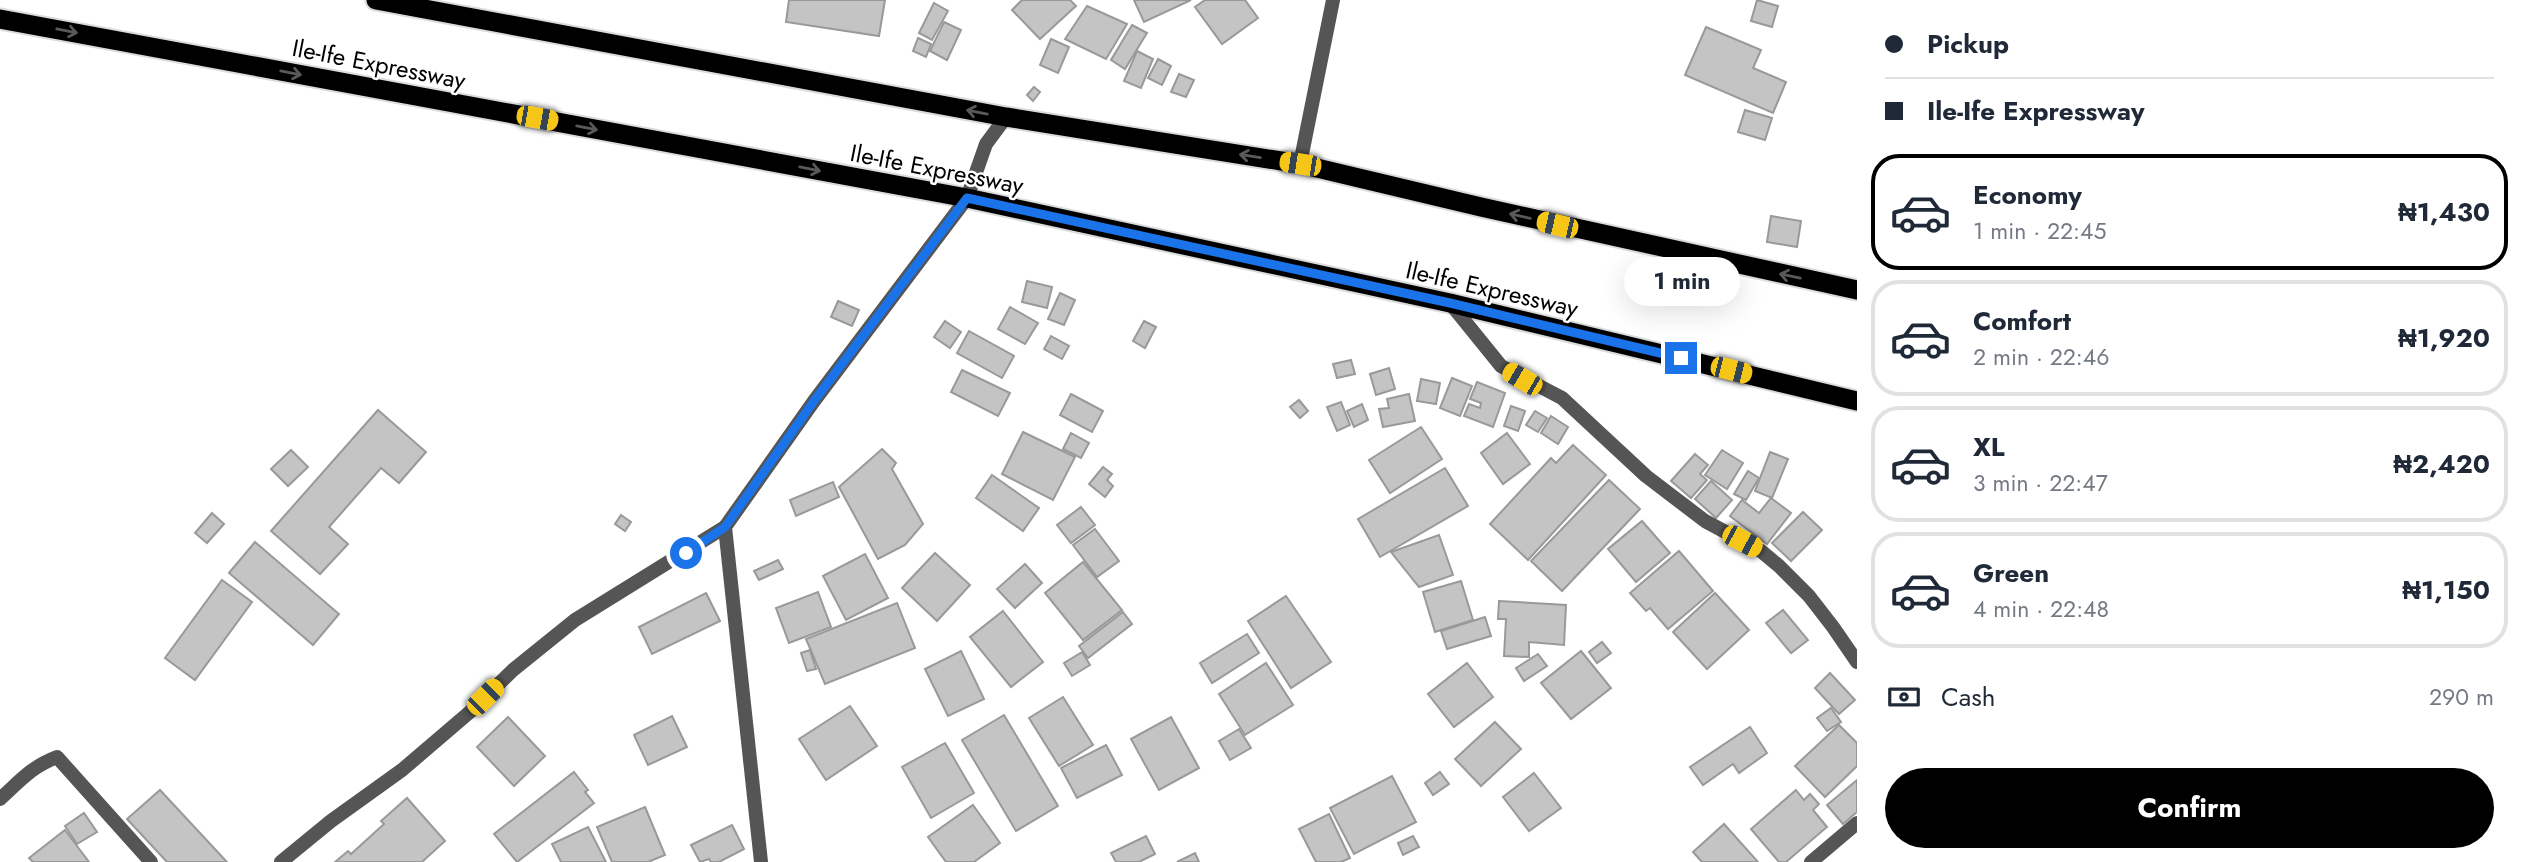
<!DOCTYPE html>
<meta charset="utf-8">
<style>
:root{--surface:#fff;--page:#f6f6f7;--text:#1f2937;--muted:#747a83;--line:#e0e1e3;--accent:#000}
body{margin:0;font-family:Jost,sans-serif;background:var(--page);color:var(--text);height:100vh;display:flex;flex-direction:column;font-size:26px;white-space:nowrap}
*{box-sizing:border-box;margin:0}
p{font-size:23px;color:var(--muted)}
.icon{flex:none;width:38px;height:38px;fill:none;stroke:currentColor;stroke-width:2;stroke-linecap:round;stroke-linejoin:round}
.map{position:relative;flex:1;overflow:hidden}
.panel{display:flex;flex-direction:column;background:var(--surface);width:665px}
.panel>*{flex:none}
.hud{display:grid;align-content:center;height:154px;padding:0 28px;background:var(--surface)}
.end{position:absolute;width:32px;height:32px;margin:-16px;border:9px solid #1a73e8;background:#fff;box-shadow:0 0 0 4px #fff}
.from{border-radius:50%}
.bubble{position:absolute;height:49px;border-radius:24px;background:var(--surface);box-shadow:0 7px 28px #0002;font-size:23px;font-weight:700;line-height:49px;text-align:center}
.car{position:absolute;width:21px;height:42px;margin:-21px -10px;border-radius:9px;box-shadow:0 0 5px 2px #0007;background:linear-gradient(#f5c518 24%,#345 0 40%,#f5c518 0 76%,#345 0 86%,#f5c518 0)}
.hud b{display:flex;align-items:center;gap:24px;height:66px;font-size:26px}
.hud b+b{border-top:2px solid var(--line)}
.hud i{width:18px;height:18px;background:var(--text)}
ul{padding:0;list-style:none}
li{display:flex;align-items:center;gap:21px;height:116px;margin:0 14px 10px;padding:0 14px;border:4px solid var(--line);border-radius:28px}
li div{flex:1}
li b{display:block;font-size:26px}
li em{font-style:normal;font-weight:700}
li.active{border-color:var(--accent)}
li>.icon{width:63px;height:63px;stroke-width:1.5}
.pay{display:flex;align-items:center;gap:18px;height:77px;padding:0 28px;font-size:26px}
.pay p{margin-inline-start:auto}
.cta{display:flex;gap:14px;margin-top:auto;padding:14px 28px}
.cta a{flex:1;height:80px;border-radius:42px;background:var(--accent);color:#fff;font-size:28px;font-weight:700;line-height:80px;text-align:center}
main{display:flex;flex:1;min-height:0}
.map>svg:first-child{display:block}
.building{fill:#c4c4c4;stroke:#999;stroke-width:2}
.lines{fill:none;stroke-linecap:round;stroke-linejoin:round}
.trunk-casing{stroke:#dbdbdb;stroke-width:23}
.minor{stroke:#555;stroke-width:14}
.tertiary{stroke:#555;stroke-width:14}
.trunk{stroke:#000;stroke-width:19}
.oneway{stroke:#595959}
.route{stroke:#1a73e8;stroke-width:9}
.labels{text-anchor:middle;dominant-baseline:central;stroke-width:5;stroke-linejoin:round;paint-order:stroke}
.street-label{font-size:24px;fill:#000;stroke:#fff}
</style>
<main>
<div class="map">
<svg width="1857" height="862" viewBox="0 0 1857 862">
<rect width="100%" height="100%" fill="#fff"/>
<g class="building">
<polygon points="789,0 885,0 879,36 786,22"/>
<polygon points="1022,0 1070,0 1076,6 1040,39 1012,10"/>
<polygon points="1134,0 1191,0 1144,22"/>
<polygon points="1205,0 1245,0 1258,18 1222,44 1195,7"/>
<polygon points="1757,0 1778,6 1772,27 1751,21"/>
<polygon points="934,3 948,11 932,40 919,33"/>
<polygon points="1087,6 1127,24 1106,59 1065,39"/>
<polygon points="944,22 961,30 947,60 930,51"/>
<polygon points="1132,25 1147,33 1125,69 1111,60"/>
<polygon points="1706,27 1761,50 1753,68 1786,82 1773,113 1685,75"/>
<polygon points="918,38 931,44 926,57 913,51"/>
<polygon points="1051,39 1069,47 1058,73 1040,65"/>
<polygon points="1137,51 1153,59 1141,88 1124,81"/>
<polygon points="1158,59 1171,66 1162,85 1148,78"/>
<polygon points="1179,74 1194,80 1186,97 1171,92"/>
<polygon points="1034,87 1040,92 1033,101 1027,95"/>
<polygon points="1745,110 1772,118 1765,140 1738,132"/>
<polygon points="1771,216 1801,221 1797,247 1767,242"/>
<polygon points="1027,281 1052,287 1047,308 1022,302"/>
<polygon points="1060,293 1075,300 1064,325 1048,319"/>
<polygon points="838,301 859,310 852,326 831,317"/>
<polygon points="1010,307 1038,323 1025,344 998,329"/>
<polygon points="945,321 961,332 950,348 934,337"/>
<polygon points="1144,321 1156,327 1145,348 1133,341"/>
<polygon points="969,331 1014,356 1002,378 957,353"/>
<polygon points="1051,336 1069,346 1062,359 1044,349"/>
<polygon points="1351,360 1355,374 1337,378 1333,364"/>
<polygon points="1389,368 1395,389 1376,395 1370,374"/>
<polygon points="962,370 1010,393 998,416 951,392"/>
<polygon points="1452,378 1472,386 1460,416 1440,408"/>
<polygon points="1421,379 1440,383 1436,404 1417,401"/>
<polygon points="1477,382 1505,393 1493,427 1464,416 1469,404 1480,408 1481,403 1470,399"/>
<polygon points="1071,394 1103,411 1092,432 1060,415"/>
<polygon points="1409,394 1415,421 1383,427 1379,409 1389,408 1387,399"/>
<polygon points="1299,400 1308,411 1300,418 1290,407"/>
<polygon points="1341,402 1350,425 1337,431 1327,407"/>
<polygon points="1362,404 1368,420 1354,427 1347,411"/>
<polygon points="1511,406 1525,411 1518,431 1504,426"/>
<polygon points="378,410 426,452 399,483 381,468 329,527 348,544 320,574 271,531"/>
<polygon points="1535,411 1547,418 1538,432 1526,425"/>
<polygon points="1551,416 1568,427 1558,444 1541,433"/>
<polygon points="1421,427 1442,459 1390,493 1369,460"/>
<polygon points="1023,432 1075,457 1053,500 1002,474"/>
<polygon points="1071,433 1089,443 1081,458 1063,449"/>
<polygon points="1507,433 1530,464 1503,484 1481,453"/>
<polygon points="1573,445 1606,475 1528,560 1490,524 1551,458 1556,463"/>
<polygon points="882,449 896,463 892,469 923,524 905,545 878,559 839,487"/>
<polygon points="291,450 308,467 288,486 271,469"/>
<polygon points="1722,450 1743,463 1727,489 1705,475"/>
<polygon points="1770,452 1788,459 1772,498 1755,491"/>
<polygon points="1695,454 1708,465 1700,474 1707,480 1691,498 1671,481"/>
<polygon points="1103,467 1112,474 1107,480 1113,486 1105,497 1089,484"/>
<polygon points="1445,468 1468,506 1380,557 1358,519"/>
<polygon points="1748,471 1759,478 1746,500 1734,494"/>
<polygon points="992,475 1039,508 1023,531 976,498"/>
<polygon points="1609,480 1640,509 1562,591 1531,561"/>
<polygon points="1711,481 1732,500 1716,518 1695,499"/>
<polygon points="833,482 839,497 796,516 790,500"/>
<polygon points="1771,498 1791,513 1767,544 1730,516 1742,500 1759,513"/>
<polygon points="1081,507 1095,525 1071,543 1057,525"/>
<polygon points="1803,512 1822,530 1791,561 1772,543"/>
<polygon points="212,513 224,524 207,543 195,533"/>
<polygon points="621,515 631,522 625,531 615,524"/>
<polygon points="1642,521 1670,553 1636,582 1608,549"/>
<polygon points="1095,529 1119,561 1097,577 1073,545"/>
<polygon points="1439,535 1453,575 1419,587 1391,552"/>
<polygon points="255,542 339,614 313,645 229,573"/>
<polygon points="1679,551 1713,591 1668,629 1650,608 1646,611 1630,593"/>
<polygon points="935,553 970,585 937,621 902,588"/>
<polygon points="865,554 888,598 846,620 823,576"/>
<polygon points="778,560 783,569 759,580 754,571"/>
<polygon points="1083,562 1122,610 1083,640 1045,593"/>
<polygon points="1025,564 1042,583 1015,608 997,589"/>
<polygon points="222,580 252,602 195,680 165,658"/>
<polygon points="1461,581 1473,620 1435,632 1423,592"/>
<polygon points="818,592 831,627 789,643 776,608"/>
<polygon points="706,593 720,621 652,654 639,627"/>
<polygon points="1715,593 1749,630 1707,669 1673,632"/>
<polygon points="1286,596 1331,662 1291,688 1248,621"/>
<polygon points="1499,601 1566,605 1564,645 1529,642 1529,657 1504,656 1506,619 1498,619"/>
<polygon points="897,603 915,648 825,684 806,639"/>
<polygon points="1783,610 1808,640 1791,653 1766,623"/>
<polygon points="1003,611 1043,662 1011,687 970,637"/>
<polygon points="1123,612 1132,624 1088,658 1079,646"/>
<polygon points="1485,617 1491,636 1447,649 1441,631"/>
<polygon points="1247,634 1259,653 1212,683 1200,663"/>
<polygon points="1602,642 1611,653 1597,663 1589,652"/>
<polygon points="810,650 816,669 807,671 801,653"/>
<polygon points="961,651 984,699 948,716 925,669"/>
<polygon points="1581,651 1611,688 1571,719 1541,683"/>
<polygon points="1082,652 1090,665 1072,676 1064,663"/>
<polygon points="1538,654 1547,666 1524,681 1516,668"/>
<polygon points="1266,663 1293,705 1245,735 1219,694"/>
<polygon points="1467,663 1493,697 1454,727 1428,694"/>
<polygon points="1830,673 1855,700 1839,714 1815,688"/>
<polygon points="1063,697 1093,745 1059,766 1029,718"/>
<polygon points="850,706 877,746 826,780 799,739"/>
<polygon points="1831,708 1841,722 1827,731 1817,718"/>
<polygon points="1004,715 1058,806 1016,831 962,740"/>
<polygon points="672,716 687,747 648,765 634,735"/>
<polygon points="508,717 545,756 514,786 477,747"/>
<polygon points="1171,717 1199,768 1159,790 1131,739"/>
<polygon points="1495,722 1521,749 1481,786 1455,759"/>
<polygon points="1839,725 1857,743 1857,766 1825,797 1795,766"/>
<polygon points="1750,727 1767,753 1739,773 1733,764 1703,785 1690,767"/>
<polygon points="1239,729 1251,748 1230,760 1219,741"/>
<polygon points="945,743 974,793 931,818 902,767"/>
<polygon points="1106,745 1122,775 1077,798 1061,768"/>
<polygon points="574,772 588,790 585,792 594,803 517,862 494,834"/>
<polygon points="1440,772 1449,784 1433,795 1425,783"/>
<polygon points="1534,773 1561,808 1529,831 1503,797"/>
<polygon points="1392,776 1416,822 1354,854 1330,808"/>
<polygon points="1857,780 1857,812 1843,824 1827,805"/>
<polygon points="160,790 227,862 167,862 127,819"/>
<polygon points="1796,790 1804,800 1810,794 1819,804 1813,810 1827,827 1786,862 1779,862 1751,829"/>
<polygon points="407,798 445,841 422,862 335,862 348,851 351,854 384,824 381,821"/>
<polygon points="973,805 1000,843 974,862 946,862 928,837"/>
<polygon points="645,807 665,855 648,862 612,862 597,827"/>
<polygon points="84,813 97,832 77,844 65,826"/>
<polygon points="1329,814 1350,858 1341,862 1316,862 1299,829"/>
<polygon points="1724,824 1758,862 1702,862 1693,852"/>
<polygon points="732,825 744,849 719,862 711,862 709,859 700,862 691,845"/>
<polygon points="588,827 606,862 561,862 552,844"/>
<polygon points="65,830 89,862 33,862 29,858"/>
<polygon points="1146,836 1155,854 1139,862 1116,862 1111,853"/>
<polygon points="1413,836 1419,847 1403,855 1398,843"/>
<polygon points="1195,853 1199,862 1177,862"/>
</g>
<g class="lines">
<g class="trunk-casing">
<g id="trunk">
<polyline points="376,0 1006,117 1300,164 1481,207 1857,290"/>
<polyline points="0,19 967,198 1450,303 1857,401"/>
</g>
</g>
<g class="minor">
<polyline points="1300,164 1333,0"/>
<path d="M0,799C20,781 31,767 57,757L151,862"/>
<polyline points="281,862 331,821 402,770 471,711 513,670 575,620 725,527"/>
<polyline points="761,862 725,527 814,401 967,198 986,144 1006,117"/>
<polyline points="1811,862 1857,823"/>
</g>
<polyline class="tertiary" points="1450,303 1501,366 1562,398 1646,476 1705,521 1761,551 1779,566 1809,596 1833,627 1857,662"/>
<use href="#trunk" class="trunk"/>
</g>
<defs><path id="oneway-shaft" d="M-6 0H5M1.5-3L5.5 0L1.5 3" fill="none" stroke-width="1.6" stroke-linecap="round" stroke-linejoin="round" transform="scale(1.75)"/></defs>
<g class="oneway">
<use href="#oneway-shaft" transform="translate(67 31) rotate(11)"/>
<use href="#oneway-shaft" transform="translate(291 73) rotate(11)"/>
<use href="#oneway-shaft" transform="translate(977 112) rotate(-169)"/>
<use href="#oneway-shaft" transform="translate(587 128) rotate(11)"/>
<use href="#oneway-shaft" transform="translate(1250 156) rotate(-171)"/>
<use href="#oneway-shaft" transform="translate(810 169) rotate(11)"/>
<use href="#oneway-shaft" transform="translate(1520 216) rotate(-167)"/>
<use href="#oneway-shaft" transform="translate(1790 276) rotate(-168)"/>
</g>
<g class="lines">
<polyline class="route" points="686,553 725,527 814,401 967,198 1450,303 1681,358"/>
</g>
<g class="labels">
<g class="street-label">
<text transform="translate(379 64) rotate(11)">Ile-Ife Expressway</text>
<text transform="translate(937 169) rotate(11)">Ile-Ife Expressway</text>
<text transform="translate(1492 289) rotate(13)">Ile-Ife Expressway</text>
</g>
</g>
</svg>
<i class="end from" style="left:686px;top:553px"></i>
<i class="end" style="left:1681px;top:358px"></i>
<div class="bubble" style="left:1624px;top:257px;width:116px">1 min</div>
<i class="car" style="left:537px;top:118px;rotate:100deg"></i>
<i class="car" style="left:1300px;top:164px;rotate:279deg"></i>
<i class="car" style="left:1557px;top:225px;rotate:283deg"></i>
<i class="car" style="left:1731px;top:370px;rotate:104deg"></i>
<i class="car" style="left:1522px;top:379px;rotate:300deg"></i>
<i class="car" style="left:1742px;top:541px;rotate:118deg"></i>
<i class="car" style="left:485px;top:697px;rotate:45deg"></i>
</div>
<section class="panel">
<div class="hud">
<b><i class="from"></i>Pickup</b>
<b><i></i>Ile-Ife Expressway</b>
</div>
<ul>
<li class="active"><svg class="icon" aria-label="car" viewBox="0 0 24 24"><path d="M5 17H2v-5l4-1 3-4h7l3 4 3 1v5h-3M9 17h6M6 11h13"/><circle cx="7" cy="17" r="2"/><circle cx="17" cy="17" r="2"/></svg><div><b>Economy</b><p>1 min · 22:45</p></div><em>₦1,430</em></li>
<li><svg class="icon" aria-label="car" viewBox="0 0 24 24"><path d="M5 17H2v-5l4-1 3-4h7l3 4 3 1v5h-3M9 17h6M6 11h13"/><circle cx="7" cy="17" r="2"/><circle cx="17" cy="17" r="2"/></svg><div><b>Comfort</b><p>2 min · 22:46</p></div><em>₦1,920</em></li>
<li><svg class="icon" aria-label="car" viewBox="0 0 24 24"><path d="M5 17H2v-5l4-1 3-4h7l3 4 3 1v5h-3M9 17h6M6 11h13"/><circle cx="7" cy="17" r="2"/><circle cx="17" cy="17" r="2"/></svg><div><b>XL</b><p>3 min · 22:47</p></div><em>₦2,420</em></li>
<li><svg class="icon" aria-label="car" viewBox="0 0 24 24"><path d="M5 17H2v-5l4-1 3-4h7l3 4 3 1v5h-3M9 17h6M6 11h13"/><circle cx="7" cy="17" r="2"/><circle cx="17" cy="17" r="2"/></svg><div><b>Green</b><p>4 min · 22:48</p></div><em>₦1,150</em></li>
</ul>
<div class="pay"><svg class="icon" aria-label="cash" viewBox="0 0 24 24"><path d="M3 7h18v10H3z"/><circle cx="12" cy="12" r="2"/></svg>Cash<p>290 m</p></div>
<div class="cta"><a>Confirm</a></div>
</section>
</main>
